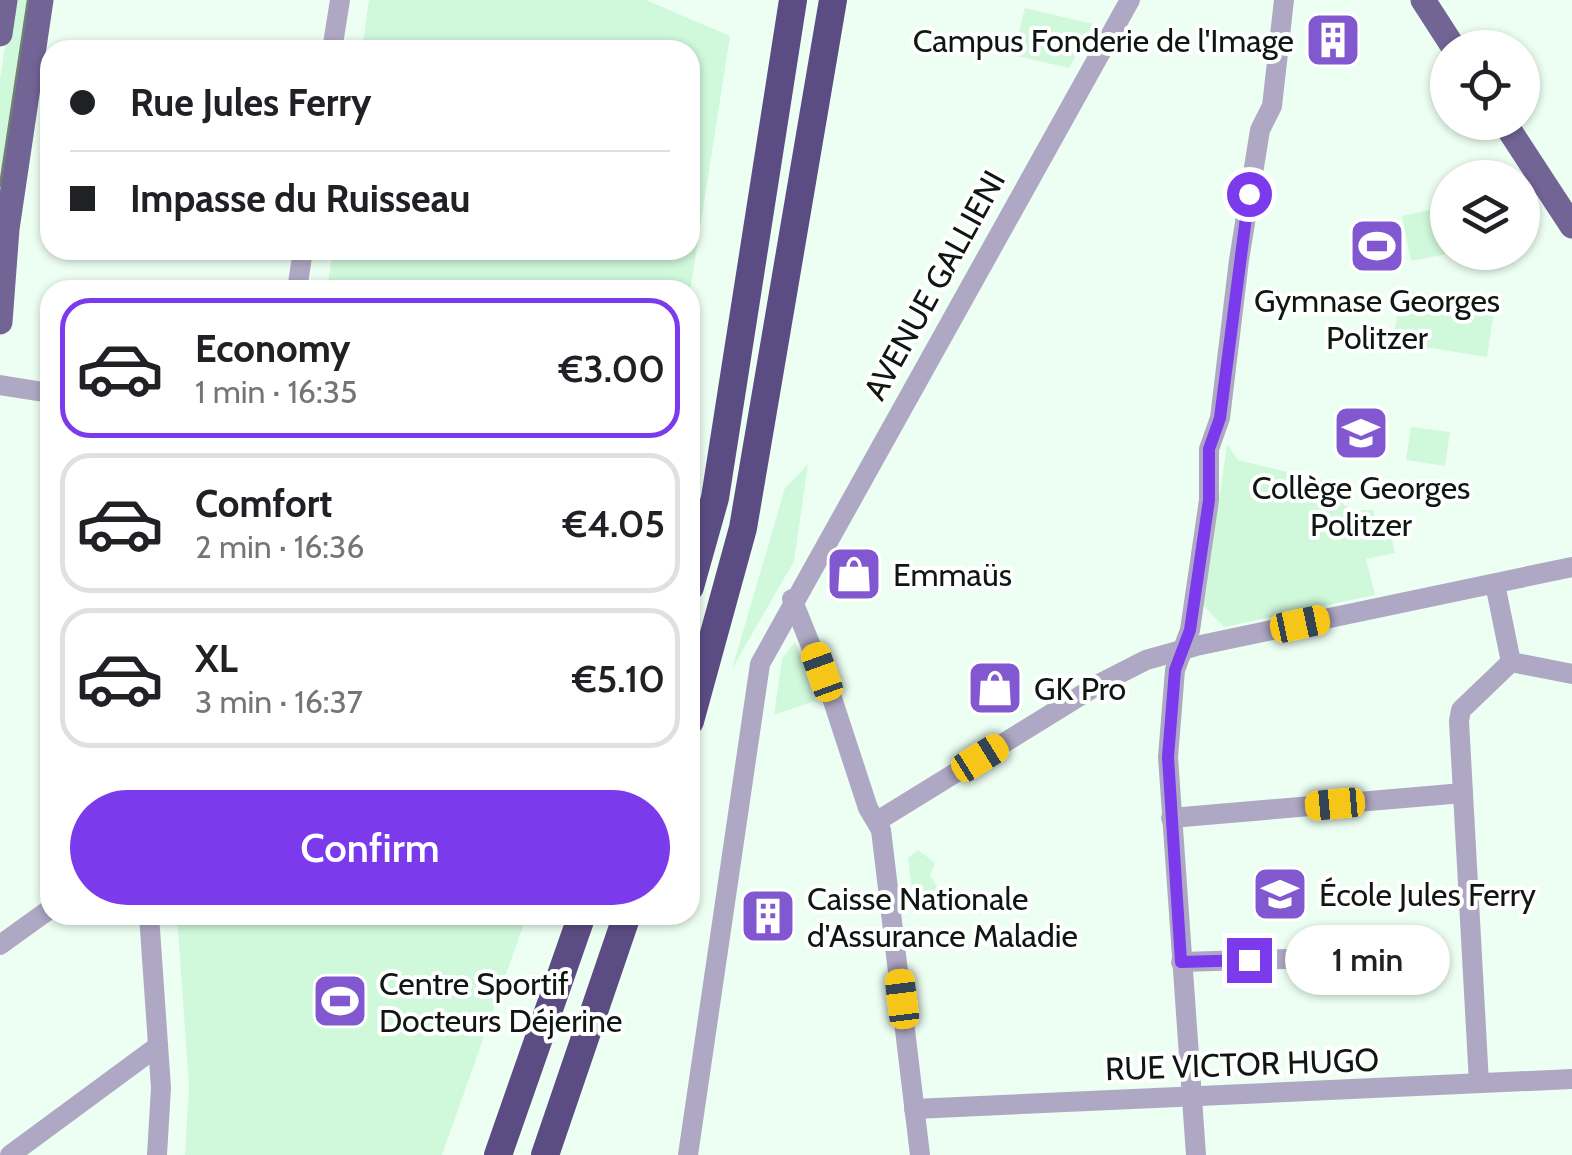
<!DOCTYPE html>
<meta charset="utf-8">
<style>
:root{--surface:#fff;--page:#f6f6f6;--text:#202124;--muted:#757577;--line:#e0e0e0;--accent:#7c3aed}
body{margin:0;font-family:Cabin,sans-serif;background:var(--page);color:var(--text);height:100vh;display:flex;flex-direction:column;font-size:38px;white-space:nowrap}
*{box-sizing:border-box;margin:0}
p{font-size:32px;color:var(--muted)}
.icon{flex:none;width:55px;height:55px;fill:none;stroke:currentColor;stroke-width:2;stroke-linecap:round;stroke-linejoin:round}
.map{position:relative;flex:1;overflow:hidden}
.panel{position:absolute;left:40px;top:280px;width:660px;height:645px;display:flex;flex-direction:column;background:var(--surface);border-radius:30px;box-shadow:0 2px 8px #0004}
.panel>*{flex:none}
.hud{position:absolute;left:40px;top:40px;width:660px;height:220px;border-radius:30px;box-shadow:0 2px 8px #0004;display:grid;align-content:center;height:220px;padding:0 30px;background:var(--surface)}
.tools{position:absolute;left:1430px;top:30px;display:grid;gap:20px}
.tools a{display:grid;place-items:center;width:110px;height:110px;border-radius:50%;background:var(--surface);box-shadow:0 2px 8px #0004;font-size:50px}
.end{position:absolute;width:45px;height:45px;margin:-22px;border:12px solid #7c3aed;background:#fff;box-shadow:0 0 0 5px #fff}
.from{border-radius:50%}
.bubble{position:absolute;height:70px;border-radius:35px;background:var(--surface);box-shadow:0 2px 8px #0004;font-size:32px;font-weight:600;line-height:70px;text-align:center}
.car{position:absolute;width:30px;height:60px;margin:-30px -15px;border-radius:12px;box-shadow:0 0 8px 2px #0007;background:linear-gradient(#f5c518 24%,#345 0 40%,#f5c518 0 76%,#345 0 86%,#f5c518 0)}
.hud b{display:flex;align-items:center;gap:35px;height:95px;font-size:38px}
.hud b+b{border-top:2px solid var(--line)}
.hud i{width:25px;height:25px;background:var(--text)}
ul{padding:18px 0 0;list-style:none}
li{display:flex;align-items:center;gap:30px;height:140px;margin:0 20px 15px;padding:0 10px;border:5px solid var(--line);border-radius:30px}
li div{flex:1}
li b{display:block;font-size:38px}
li em{font-style:normal;font-weight:600}
li.on{border-color:var(--accent)}
li>.icon{width:90px;height:90px;stroke-width:1.5}
.button{display:flex;gap:20px;margin-top:auto;padding:20px 30px}
.button a{flex:1;height:115px;border-radius:60px;background:var(--accent);color:#fff;font-size:40px;font-weight:600;line-height:115px;text-align:center}
.map>svg:first-child{display:block}
.green{fill:#d0f8db}
.lines{fill:none;stroke-linecap:round;stroke-linejoin:round}
.minor{stroke:#afa8c4;stroke-width:20}
.major{stroke:#726495;stroke-width:25}
.highway{stroke:#5c4c84;stroke-width:28}
.tram{stroke:#727e76;stroke-width:2.5}
.route{stroke:#7c3aed;stroke-width:12}
.labels{text-anchor:middle;dominant-baseline:central;stroke-width:8;stroke-linejoin:round;paint-order:stroke}
.poi-label{font-size:32px;fill:#0f1712;stroke:#fff;text-anchor:start}
.street-label{font-size:32px;fill:#0f1712;stroke:#fff}
</style>
<div class="map">
<svg width="1572" height="1155" viewBox="0 0 1572 1155">
<rect width="100%" height="100%" fill="#edfff2"/>
<g class="green">
<polygon points="12,0 33,0 0,223 0,80"/>
<polygon points="369,0 646,0 730,36 690,292 327,290 333,250 690,250 690,50 362,50"/>
<polygon points="1025,8 1093,24 1069,68 1013,55"/>
<polygon points="1447,206 1448,252 1452,253 1411,261 1402,216"/>
<polygon points="1401,290 1495,304 1487,357 1393,342"/>
<polygon points="1411,427 1450,432 1445,466 1406,460"/>
<polygon points="1227,444 1238,460 1338,484 1336,497 1350,510 1373,510 1376,522 1388,520 1395,553 1366,559 1375,595 1224,627 1204,606"/>
<polygon points="808,464 794,561 732,669 785,488"/>
<polygon points="795,642 815,701 774,715 782,659"/>
<polygon points="918,850 935,863 930,875 942,895 926,906 913,897 908,858"/>
<polygon points="177,915 527,915 442,1155 185,1155 189,1087"/>
</g>
<g class="lines">
<g class="minor">
<polyline points="332,50 340,0"/>
<polyline points="297,290 303,250"/>
<polyline points="0,385 50,393"/>
<polyline points="792,599 832,698 868,808 881,830 920,1155"/>
<polyline points="1511,662 1572,674"/>
<polyline points="1171,818 1463,793"/>
<polyline points="879,820 1101,683 1146,660 1196,646 1572,567"/>
<polyline points="149,915 161,1088 157,1155"/>
<polyline points="0,945 50,909"/>
<polyline points="1181,962 1385,956"/>
<polyline points="1479,1083 1459,721 1461,710 1511,662 1495,584"/>
<polyline points="914,1109 1572,1079"/>
<polyline points="10,1155 158,1046"/>
<polyline points="688,1155 760,664 1130,0"/>
<polyline points="1196,1155 1168,757 1175,670 1190,630 1209,500 1209,449 1220,418 1239,260 1260,130 1272,106 1284,0"/>
</g>
<g class="major">
<polyline points="1423,0 1454,48"/>
<polyline points="0,34 5,0"/>
<polyline points="1504,122 1572,226"/>
<polyline points="0,322 7,229 41,0"/>
</g>
<g class="highway">
<polyline points="690,587 715,498 793,0"/>
<polyline points="690,721 743,528 833,0"/>
<polyline points="498,1155 582,915"/>
<polyline points="545,1155 627,915"/>
</g>
<polyline class="tram" points="0,186 28,0"/>
</g>
<g class="lines">
<polyline class="route" points="1249,960 1181,962 1168,757 1175,670 1190,630 1209,500 1209,449 1220,418 1249,194"/>
</g>
<defs>
<g id="building-square" transform="scale(2.875)"><rect x="-9" y="-9" width="18" height="18" rx="4" fill="#8258d1" stroke="#fff"/><path d="M-4-6H4V6H1V3H-1V6H-4ZM-2.5-4.3h1.7v1.8h-1.7ZM.8-4.3h1.7v1.8H.8ZM-2.5-1h1.7V.8h-1.7ZM.8-1h1.7V.8H.8Z" fill="#fff"/></g>
<g id="stadium-square" transform="scale(2.875)"><rect x="-9" y="-9" width="18" height="18" rx="4" fill="#8258d1" stroke="#fff"/><path d="M0-5a6.5 5 0 1 0 0 10a6.5 5 0 1 0 0-10ZM-3.5-1.8h7v3.6h-7Z" fill="#fff"/></g>
<g id="school-square" transform="scale(2.875)"><rect x="-9" y="-9" width="18" height="18" rx="4" fill="#8258d1" stroke="#fff"/><path d="M0-5L7-2L0 1L-7-2ZM-4 1L0 2.5L4 1V4Q0 6-4 4Z" fill="#fff"/></g>
<g id="shop-square" transform="scale(2.875)"><rect x="-9" y="-9" width="18" height="18" rx="4" fill="#8258d1" stroke="#fff"/><path d="M-5-2.5h2.3a2.7 3.5 0 0 1 5.4 0H5L5.5 6h-11ZM-1.5-2.5h3a1.5 2.3 0 0 0-3 0Z" fill="#fff"/></g>
</defs>
<g fill-rule="evenodd">
<use href="#building-square" x="1333" y="40"/>
<use href="#stadium-square" x="1377" y="246"/>
<use href="#school-square" x="1361" y="433"/>
<use href="#shop-square" x="854" y="574"/>
<use href="#shop-square" x="995" y="688"/>
<use href="#school-square" x="1280" y="894"/>
<use href="#building-square" x="768" y="916"/>
<use href="#stadium-square" x="340" y="1001"/>
</g>
<g class="labels">
<g class="poi-label">
<text x="1294" y="40" text-anchor="end">Campus Fonderie de l'Image</text>
<text x="1377" y="300" text-anchor="middle">Gymnase Georges<tspan x="1377" dy="37">Politzer</tspan></text>
<text x="1361" y="487" text-anchor="middle">Collège Georges<tspan x="1361" dy="37">Politzer</tspan></text>
<text x="893" y="574">Emmaüs</text>
<text x="1034" y="688">GK Pro</text>
<text x="1319" y="894">École Jules Ferry</text>
<text x="807" y="898">Caisse Nationale<tspan x="807" dy="37">d'Assurance Maladie</tspan></text>
<text x="379" y="983">Centre Sportif<tspan x="379" dy="37">Docteurs Déjerine</tspan></text>
</g>
<g class="street-label">
<text transform="translate(934 285) rotate(-61)">AVENUE GALLIENI</text>
<text transform="translate(1242 1064) rotate(-2)">RUE VICTOR HUGO</text>
</g>
</g>
</svg>
<div class="tools">
<a><svg class="icon" aria-label="locate" viewBox="0 0 24 24"><circle cx="12" cy="12" r="6"/><path d="M12 2v4M12 18v4M2 12h4M18 12h4"/></svg></a>
<a><svg class="icon" aria-label="layers" viewBox="0 0 24 24"><path d="M12 4l9 5-9 5-9-5zM3 14l9 5 9-5"/></svg></a>
</div>
<i class="end from" style="left:1249px;top:194px"></i>
<i class="end" style="left:1249px;top:960px"></i>
<div class="bubble" style="left:1285px;top:925px;width:165px">1 min</div>
<i class="car" style="left:1300px;top:624px;rotate:78deg"></i>
<i class="car" style="left:822px;top:672px;rotate:340deg"></i>
<i class="car" style="left:980px;top:758px;rotate:58deg"></i>
<i class="car" style="left:1335px;top:804px;rotate:265deg"></i>
<i class="car" style="left:902px;top:999px;rotate:353deg"></i>
<div class="hud">
<b><i class="from"></i>Rue Jules Ferry</b>
<b><i></i>Impasse du Ruisseau</b>
</div>
<section class="panel">
<ul>
<li class="on"><svg class="icon" aria-label="car" viewBox="0 0 24 24"><path d="M5 17H2v-5l4-1 3-4h7l3 4 3 1v5h-3M9 17h6M6 11h13"/><circle cx="7" cy="17" r="2"/><circle cx="17" cy="17" r="2"/></svg><div><b>Economy</b><p>1 min · 16:35</p></div><em>€3.00</em></li>
<li><svg class="icon" aria-label="car" viewBox="0 0 24 24"><path d="M5 17H2v-5l4-1 3-4h7l3 4 3 1v5h-3M9 17h6M6 11h13"/><circle cx="7" cy="17" r="2"/><circle cx="17" cy="17" r="2"/></svg><div><b>Comfort</b><p>2 min · 16:36</p></div><em>€4.05</em></li>
<li><svg class="icon" aria-label="car" viewBox="0 0 24 24"><path d="M5 17H2v-5l4-1 3-4h7l3 4 3 1v5h-3M9 17h6M6 11h13"/><circle cx="7" cy="17" r="2"/><circle cx="17" cy="17" r="2"/></svg><div><b>XL</b><p>3 min · 16:37</p></div><em>€5.10</em></li>
</ul>
<div class="button"><a>Confirm</a></div>
</section>
</div>
